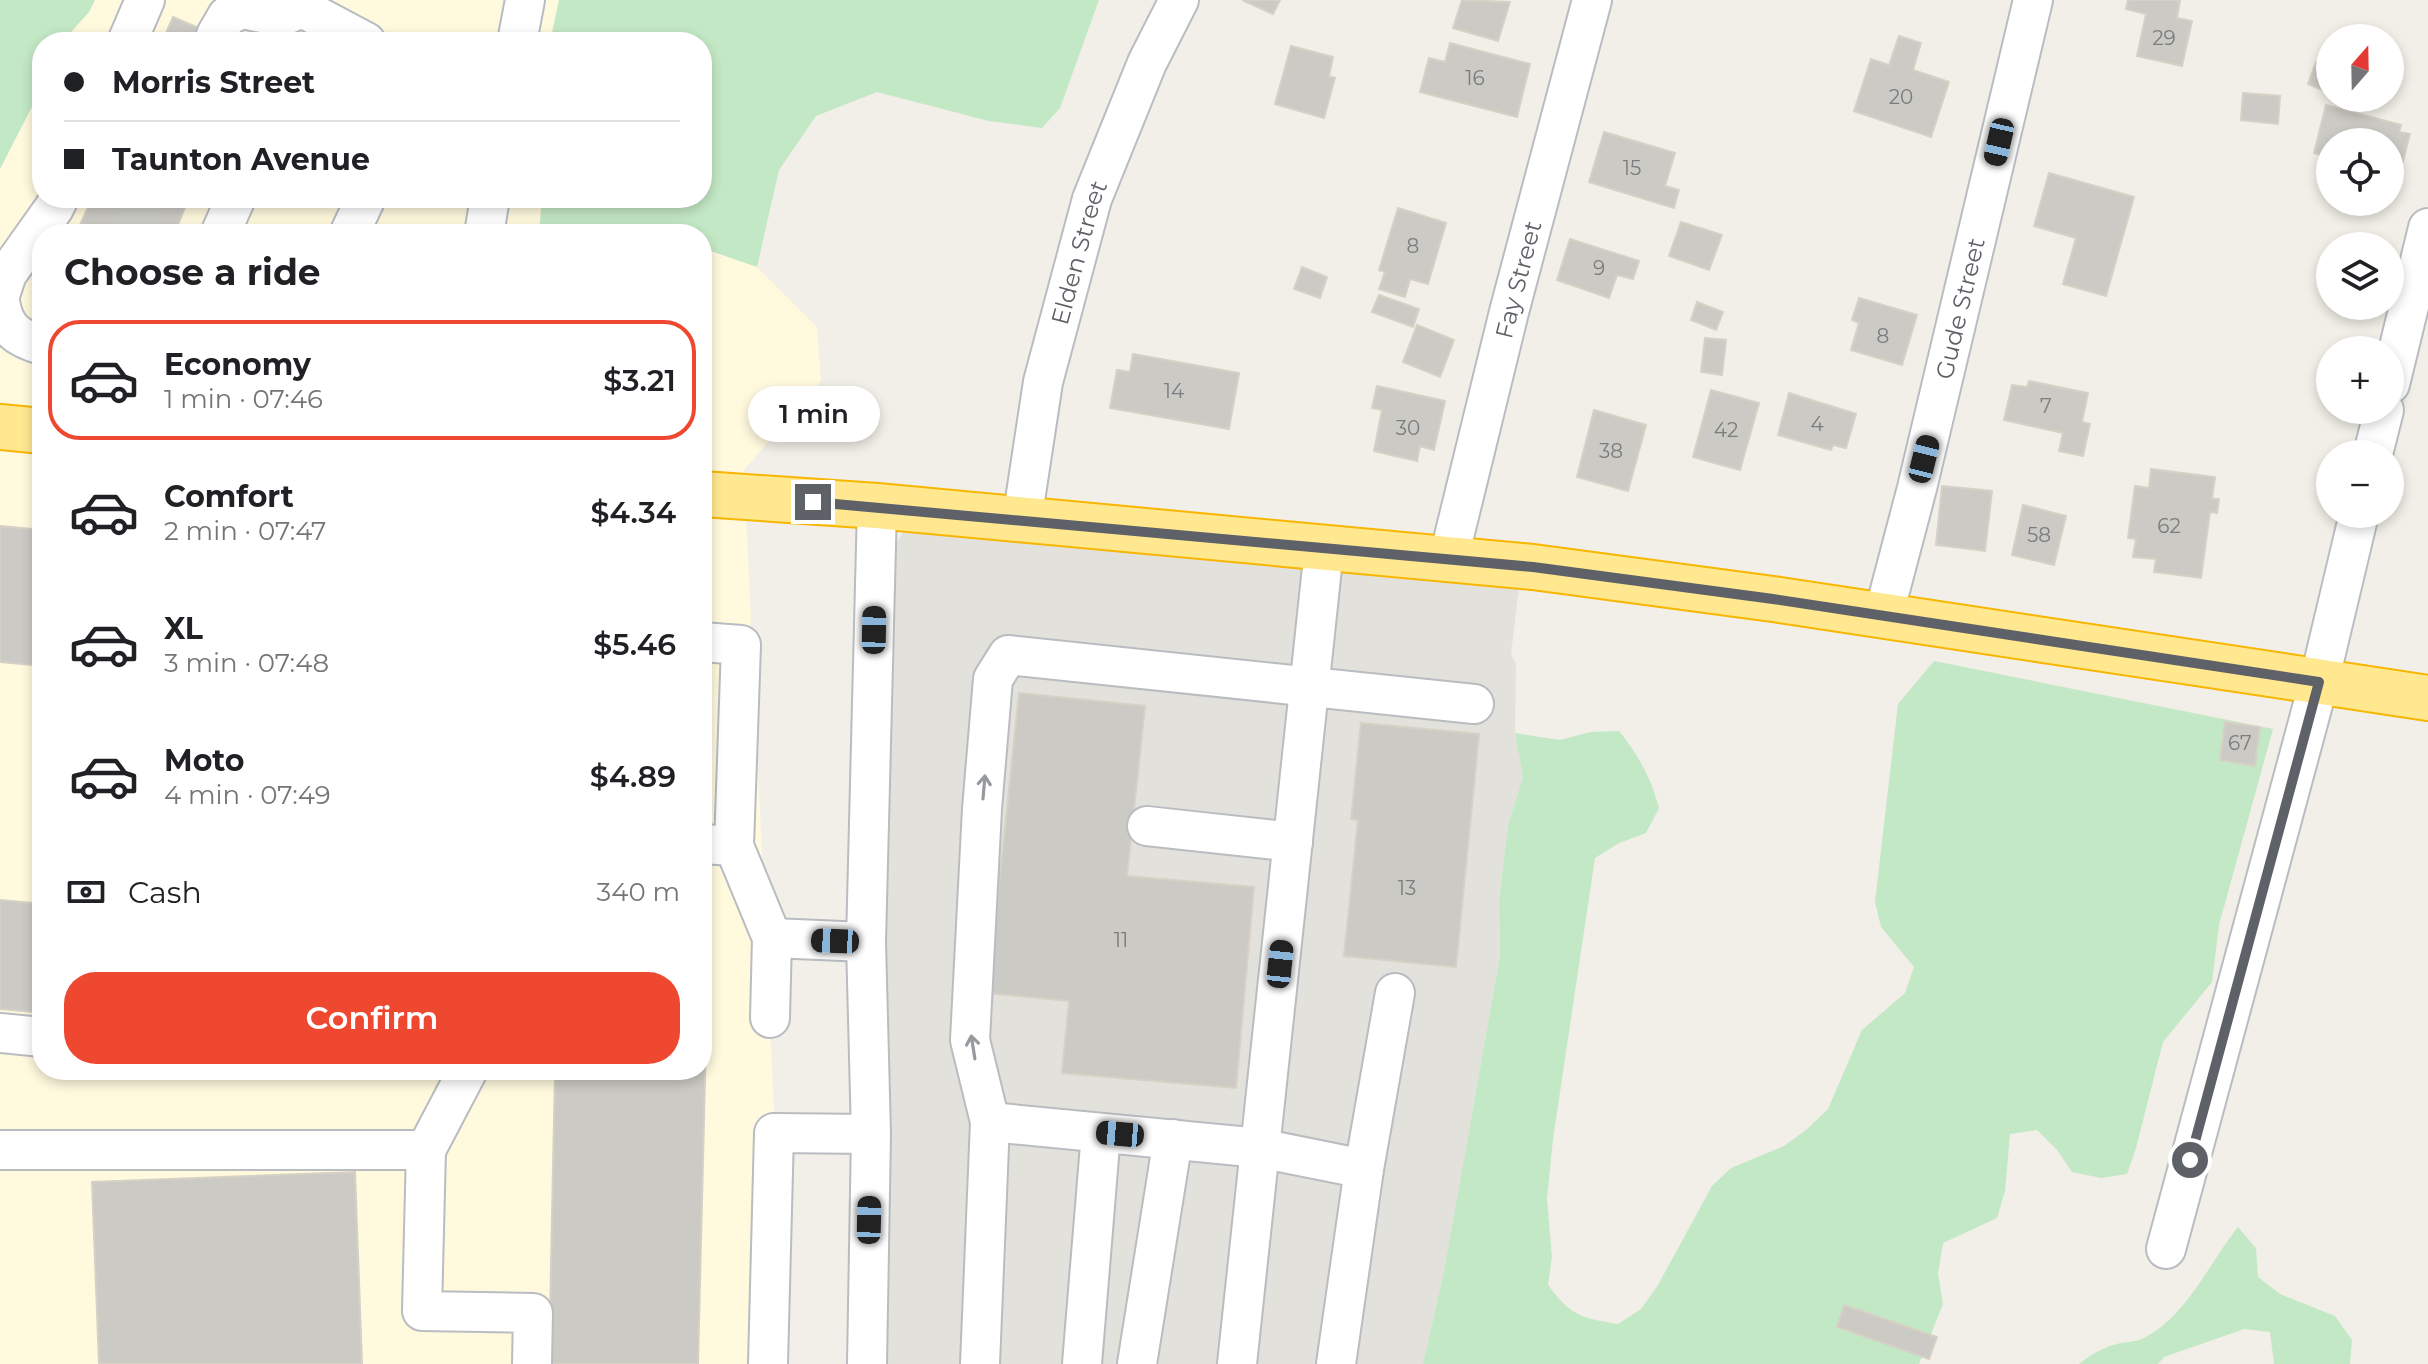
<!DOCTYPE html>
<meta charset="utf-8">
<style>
:root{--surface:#fff;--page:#f6f6f6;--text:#202124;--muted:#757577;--line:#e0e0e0;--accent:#ee4830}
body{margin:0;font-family:Montserrat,sans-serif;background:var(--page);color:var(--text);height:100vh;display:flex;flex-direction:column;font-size:30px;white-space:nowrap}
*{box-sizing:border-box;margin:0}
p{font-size:26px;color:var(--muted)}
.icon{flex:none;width:44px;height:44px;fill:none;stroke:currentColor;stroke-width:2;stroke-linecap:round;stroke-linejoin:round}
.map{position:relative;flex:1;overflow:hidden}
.side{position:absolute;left:32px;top:224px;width:680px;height:856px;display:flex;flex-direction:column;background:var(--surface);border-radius:32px;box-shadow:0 4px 12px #0003}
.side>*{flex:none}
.top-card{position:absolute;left:32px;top:32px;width:680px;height:176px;border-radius:32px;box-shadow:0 4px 12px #0003;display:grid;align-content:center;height:176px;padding:0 32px;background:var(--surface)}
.needle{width:52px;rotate:20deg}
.buttons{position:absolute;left:2316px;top:24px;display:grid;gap:16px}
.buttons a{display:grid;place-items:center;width:88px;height:88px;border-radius:50%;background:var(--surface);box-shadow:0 4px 12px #0003;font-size:40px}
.end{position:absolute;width:36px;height:36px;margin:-18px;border:10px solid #5e6268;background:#fff;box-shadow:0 0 0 4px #fff}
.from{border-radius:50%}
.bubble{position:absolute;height:56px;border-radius:28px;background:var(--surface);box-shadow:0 4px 12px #0003;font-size:26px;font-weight:600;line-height:56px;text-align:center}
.car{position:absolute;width:24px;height:48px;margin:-24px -12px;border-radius:10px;box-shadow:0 0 6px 2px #0007;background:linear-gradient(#222 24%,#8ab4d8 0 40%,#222 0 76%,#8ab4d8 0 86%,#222 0)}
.top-card b{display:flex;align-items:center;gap:28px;height:76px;font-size:30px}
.top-card b+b{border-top:2px solid var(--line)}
.top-card i{width:20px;height:20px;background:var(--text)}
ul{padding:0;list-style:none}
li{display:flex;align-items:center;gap:24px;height:120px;margin:0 16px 12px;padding:0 16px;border:4px solid transparent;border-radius:32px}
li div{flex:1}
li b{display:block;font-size:30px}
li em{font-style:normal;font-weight:600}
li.on{border-color:var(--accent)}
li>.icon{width:72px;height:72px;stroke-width:1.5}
h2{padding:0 32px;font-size:36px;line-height:96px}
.pay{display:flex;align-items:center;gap:20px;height:88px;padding:0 32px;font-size:30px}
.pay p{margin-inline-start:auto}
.primary-button{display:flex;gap:16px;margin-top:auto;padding:16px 32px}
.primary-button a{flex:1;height:92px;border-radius:32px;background:var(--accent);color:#fff;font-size:32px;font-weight:600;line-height:92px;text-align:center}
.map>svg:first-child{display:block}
.commercial{fill:#fff9de}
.industrial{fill:#e2e1db}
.green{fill:#c3e8c5}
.building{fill:#cccac4;stroke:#d6d1c5;stroke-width:2}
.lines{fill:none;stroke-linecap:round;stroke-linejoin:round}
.minor-tunnel{stroke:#ccccc7;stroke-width:38;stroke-dasharray:38 19;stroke-linecap:butt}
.minor-casing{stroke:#b9bcc1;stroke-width:42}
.highway-casing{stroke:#f8b600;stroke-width:48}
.minor{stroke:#fff;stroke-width:38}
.highway{stroke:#ffe890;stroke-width:44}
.oneway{stroke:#96999d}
.route{stroke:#5e6268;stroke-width:10}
.labels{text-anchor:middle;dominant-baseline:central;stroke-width:8;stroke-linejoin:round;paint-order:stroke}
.number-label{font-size:20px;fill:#7a7c7f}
.street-label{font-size:24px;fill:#5e6268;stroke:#fff}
</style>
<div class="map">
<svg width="2428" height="1364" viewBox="0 0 2428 1364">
<rect width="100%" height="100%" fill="#f1efe7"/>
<g class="commercial">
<polygon points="95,0 559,0 550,42 62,42 89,12"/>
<polygon points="42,87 42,198 542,198 542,208 539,234 42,234 42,1070 702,1070 702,248 757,267 817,327 821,381 744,470 786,1364 0,1364 0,169"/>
</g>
<polygon class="industrial" points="914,512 1521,571 1511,654 1516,665 1515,733 1523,777 1508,825 1499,902 1500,956 1444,1271 1423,1364 865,1364 884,566"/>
<g class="green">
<polygon points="0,0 95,0 89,12 62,42 42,42 42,87 0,169"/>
<polygon points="559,0 1099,0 1060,108 1042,128 989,121 877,92 816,116 779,170 757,267 702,248 702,234 539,234 542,198 702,198 702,42 550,42"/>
<path d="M1934,661L2273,729L2219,925L2212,982L2163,1042L2136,1148L2127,1174L2101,1178L2072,1172L2057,1150L2037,1130L2010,1134L2005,1191L1997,1218L1943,1243L1938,1274L1943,1304L1919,1364H1423L1444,1271L1500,956L1499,902L1508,825L1523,777L1515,733L1560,740L1590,732L1619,731C1639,756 1651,778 1659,808L1646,833L1619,843L1595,858L1553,1139L1547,1199L1552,1257L1548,1285C1571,1316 1581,1318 1618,1324L1641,1309L1658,1285L1712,1186L1731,1168L1784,1146L1806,1130L1828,1109L1862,1030L1905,993L1914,967L1881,927L1875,902L1898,704Z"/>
<path d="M2238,1227L2256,1248L2258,1277L2280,1294L2335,1316L2352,1340L2350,1364H2274L2270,1332L2244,1329L2164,1357L2158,1364H2079C2090,1355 2104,1347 2117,1344C2125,1342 2134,1342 2142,1339C2186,1318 2209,1263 2238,1227Z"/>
</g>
<g class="building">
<polygon points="1242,0 1280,0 1273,14"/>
<polygon points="1462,0 1510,2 1498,41 1453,28"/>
<polygon points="2128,0 2180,0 2177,18 2192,21 2182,66 2137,56 2146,14 2126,9"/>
<polygon points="173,17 231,42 162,42"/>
<polygon points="1899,36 1921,43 1913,70 1949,82 1931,137 1854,111 1871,59 1889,65"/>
<polygon points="1450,43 1530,64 1517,117 1420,92 1429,58 1445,62"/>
<polygon points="1291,46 1333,57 1329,76 1335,78 1324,118 1275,104"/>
<polygon points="2316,62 2330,67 2330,93 2308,84"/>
<polygon points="2243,93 2280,96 2278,124 2241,120"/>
<polygon points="2326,105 2401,125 2399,132 2410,134 2399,177 2390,174 2390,142 2330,142 2330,158 2314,153"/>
<polygon points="1604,132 1675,153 1665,186 1679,190 1674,208 1589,182"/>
<polygon points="2049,173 2134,197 2106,296 2063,284 2076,238 2034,226"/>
<polygon points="92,198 189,198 174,234 76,234"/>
<polygon points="1398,208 1446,223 1428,284 1410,279 1405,297 1379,289 1385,272 1379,270"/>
<polygon points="1681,222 1722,235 1709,270 1669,256"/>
<polygon points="1570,239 1639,261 1633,279 1617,275 1609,298 1557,280"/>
<polygon points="1302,267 1327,277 1320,298 1294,289"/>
<polygon points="1379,295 1419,309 1413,327 1372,312"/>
<polygon points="1859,298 1917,315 1902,365 1851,350 1859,323 1852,320"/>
<polygon points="1697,302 1723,312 1716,330 1691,320"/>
<polygon points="1417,325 1454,340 1440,377 1403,362"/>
<polygon points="1705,338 1726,340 1722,375 1701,372"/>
<polygon points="1133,354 1239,373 1229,429 1110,408 1117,370 1130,372"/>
<polygon points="2029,381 2088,393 2082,422 2090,424 2083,456 2059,451 2063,433 2004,420 2012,385 2027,387"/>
<polygon points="1377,386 1445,401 1434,450 1420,446 1417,461 1374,451 1382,410 1372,408"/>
<polygon points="1711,390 1759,403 1740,470 1693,457"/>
<polygon points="1789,393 1856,414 1846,448 1833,445 1831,450 1778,435"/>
<polygon points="1594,410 1646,425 1628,491 1577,477"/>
<polygon points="2151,469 2215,477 2212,499 2219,499 2217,513 2210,512 2201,578 2154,572 2156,559 2133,557 2136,539 2128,538 2135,486 2149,488"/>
<polygon points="1942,486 1992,491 1985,551 1936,545"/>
<polygon points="2023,505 2066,516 2054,565 2012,555"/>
<polygon points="0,526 42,530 42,666 0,662"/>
<polygon points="1019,693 1145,706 1127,876 1254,887 1236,1088 1062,1073 1069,1001 988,993"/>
<polygon points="2225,722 2260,727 2255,766 2220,760"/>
<polygon points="1361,723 1479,734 1456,967 1344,956 1358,820 1351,819"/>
<polygon points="0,900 42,904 42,1013 0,1009"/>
<polygon points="702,956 708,956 698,1364 549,1364 555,1070 702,1070"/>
<polygon points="355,1172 362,1364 99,1364 92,1182"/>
<polygon points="1844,1305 1937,1337 1929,1359 1837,1327"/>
</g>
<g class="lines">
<polyline class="minor-tunnel" points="131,234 146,198"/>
<g class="minor-casing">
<g id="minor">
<polyline points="287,0 366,42"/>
<polyline points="216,35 227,16 242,9 281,17 302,8"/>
<polyline points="127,42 145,0"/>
<polyline points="517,42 525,0"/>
<polyline points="220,234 236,198"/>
<polyline points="349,234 366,198"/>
<polyline points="484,234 490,198"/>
<polyline points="0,295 7,274 54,208 59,198"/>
<path d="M0,301C4,328 16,338 42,345"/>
<polyline points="2390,384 2428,228"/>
<polyline points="2373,454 2384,410"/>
<path id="s1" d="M1022,520L1043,382L1092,199L1147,63L1179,0"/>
<path id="s2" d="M1448,561L1509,312L1592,0"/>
<path id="s3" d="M1883,617L1917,488L2033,0"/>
<polyline points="702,642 741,645 734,846 772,938 770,1018"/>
<polyline points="1147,826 1293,842"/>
<polyline points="702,844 734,846"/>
<polyline points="772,938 866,942"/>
<polyline points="0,1033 42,1037"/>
<polyline points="990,1122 1260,1148 1364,1169"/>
<polyline points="0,1150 426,1150 468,1070"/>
<polyline points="426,1150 422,1311 533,1313 532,1364"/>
<polyline points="2166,1249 2319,682 2359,514"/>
<polyline points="768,1364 774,1133 871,1134"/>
<polyline points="867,1364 871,1134 866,942 877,506"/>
<polyline points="980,1364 990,1122 970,1040 982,809 993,679 1008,655 1474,704"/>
<polyline points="1082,1364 1101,1133"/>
<polyline points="1137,1364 1173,1139"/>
<polyline points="1237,1364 1324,549"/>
<polyline points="1336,1364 1364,1169 1395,993"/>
</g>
</g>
<g class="highway-casing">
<g id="highway">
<polyline points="0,427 42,431"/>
<polyline points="702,494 877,506 1533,567 1773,599 2428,698"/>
</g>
</g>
<use href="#minor" class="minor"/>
<use href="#highway" class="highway"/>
</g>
<defs><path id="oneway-shaft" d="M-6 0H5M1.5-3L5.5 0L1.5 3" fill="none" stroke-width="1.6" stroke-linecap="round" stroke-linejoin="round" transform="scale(2)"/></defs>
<g class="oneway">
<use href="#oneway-shaft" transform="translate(984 787) rotate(-85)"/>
<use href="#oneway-shaft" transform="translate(973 1047) rotate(-99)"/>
</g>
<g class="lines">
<polyline class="route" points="813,502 1533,567 1773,599 2319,682 2190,1160"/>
</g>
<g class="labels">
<g class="number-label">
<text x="2164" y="38">29</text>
<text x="1475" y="78">16</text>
<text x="1901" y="97">20</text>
<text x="1632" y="168">15</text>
<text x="1413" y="246">8</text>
<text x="1599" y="268">9</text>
<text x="1883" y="336">8</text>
<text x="1174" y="391">14</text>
<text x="2046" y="406">7</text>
<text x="1817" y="424">4</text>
<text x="1408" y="428">30</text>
<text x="1726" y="430">42</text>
<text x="1611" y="451">38</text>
<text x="2169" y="526">62</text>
<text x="2039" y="535">58</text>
<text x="2240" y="743">67</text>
<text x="1407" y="888">13</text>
<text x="1121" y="940">11</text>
</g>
<g class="street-label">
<text stroke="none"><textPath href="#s1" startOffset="274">Elden Street</textPath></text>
<text stroke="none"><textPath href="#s2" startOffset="290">Fay Street</textPath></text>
<text stroke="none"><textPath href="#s3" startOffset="318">Gude Street</textPath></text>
</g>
</g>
</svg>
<div class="buttons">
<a><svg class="needle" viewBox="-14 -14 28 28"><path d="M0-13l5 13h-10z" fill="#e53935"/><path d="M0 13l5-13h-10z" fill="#757577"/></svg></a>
<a><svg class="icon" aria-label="locate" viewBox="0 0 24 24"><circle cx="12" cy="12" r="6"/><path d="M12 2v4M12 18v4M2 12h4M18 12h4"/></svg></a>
<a><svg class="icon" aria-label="layers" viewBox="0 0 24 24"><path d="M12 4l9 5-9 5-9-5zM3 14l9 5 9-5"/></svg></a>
<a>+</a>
<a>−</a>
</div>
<i class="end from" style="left:2190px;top:1160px"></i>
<i class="end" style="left:813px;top:502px"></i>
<div class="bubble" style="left:748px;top:386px;width:132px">1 min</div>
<i class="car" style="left:1999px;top:142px;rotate:193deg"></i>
<i class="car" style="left:1924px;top:459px;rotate:14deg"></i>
<i class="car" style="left:874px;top:630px;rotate:1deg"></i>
<i class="car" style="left:835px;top:941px;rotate:272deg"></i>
<i class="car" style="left:1280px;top:964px;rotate:6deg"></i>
<i class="car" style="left:1120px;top:1134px;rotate:275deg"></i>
<i class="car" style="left:869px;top:1220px;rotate:1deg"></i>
<div class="top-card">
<b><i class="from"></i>Morris Street</b>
<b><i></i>Taunton Avenue</b>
</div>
<section class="side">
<h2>Choose a ride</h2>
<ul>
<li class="on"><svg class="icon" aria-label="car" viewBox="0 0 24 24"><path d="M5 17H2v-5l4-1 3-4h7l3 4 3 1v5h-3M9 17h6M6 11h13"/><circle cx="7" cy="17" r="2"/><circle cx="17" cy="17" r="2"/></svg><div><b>Economy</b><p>1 min · 07:46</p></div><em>$3.21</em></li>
<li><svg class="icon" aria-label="car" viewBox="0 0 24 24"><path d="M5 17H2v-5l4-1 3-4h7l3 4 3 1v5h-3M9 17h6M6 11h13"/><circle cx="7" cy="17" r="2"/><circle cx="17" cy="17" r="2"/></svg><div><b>Comfort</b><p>2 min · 07:47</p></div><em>$4.34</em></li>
<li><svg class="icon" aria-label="car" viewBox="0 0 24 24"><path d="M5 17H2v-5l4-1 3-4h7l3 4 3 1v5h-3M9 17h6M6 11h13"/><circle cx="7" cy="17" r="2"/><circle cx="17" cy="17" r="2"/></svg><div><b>XL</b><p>3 min · 07:48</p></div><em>$5.46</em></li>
<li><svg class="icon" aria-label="car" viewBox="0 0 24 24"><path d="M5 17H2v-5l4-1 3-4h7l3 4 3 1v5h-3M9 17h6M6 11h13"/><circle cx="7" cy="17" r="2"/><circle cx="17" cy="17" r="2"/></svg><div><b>Moto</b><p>4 min · 07:49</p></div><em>$4.89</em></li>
</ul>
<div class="pay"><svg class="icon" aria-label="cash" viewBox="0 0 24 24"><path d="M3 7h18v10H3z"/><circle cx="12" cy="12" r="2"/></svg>Cash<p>340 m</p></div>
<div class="primary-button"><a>Confirm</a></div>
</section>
</div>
